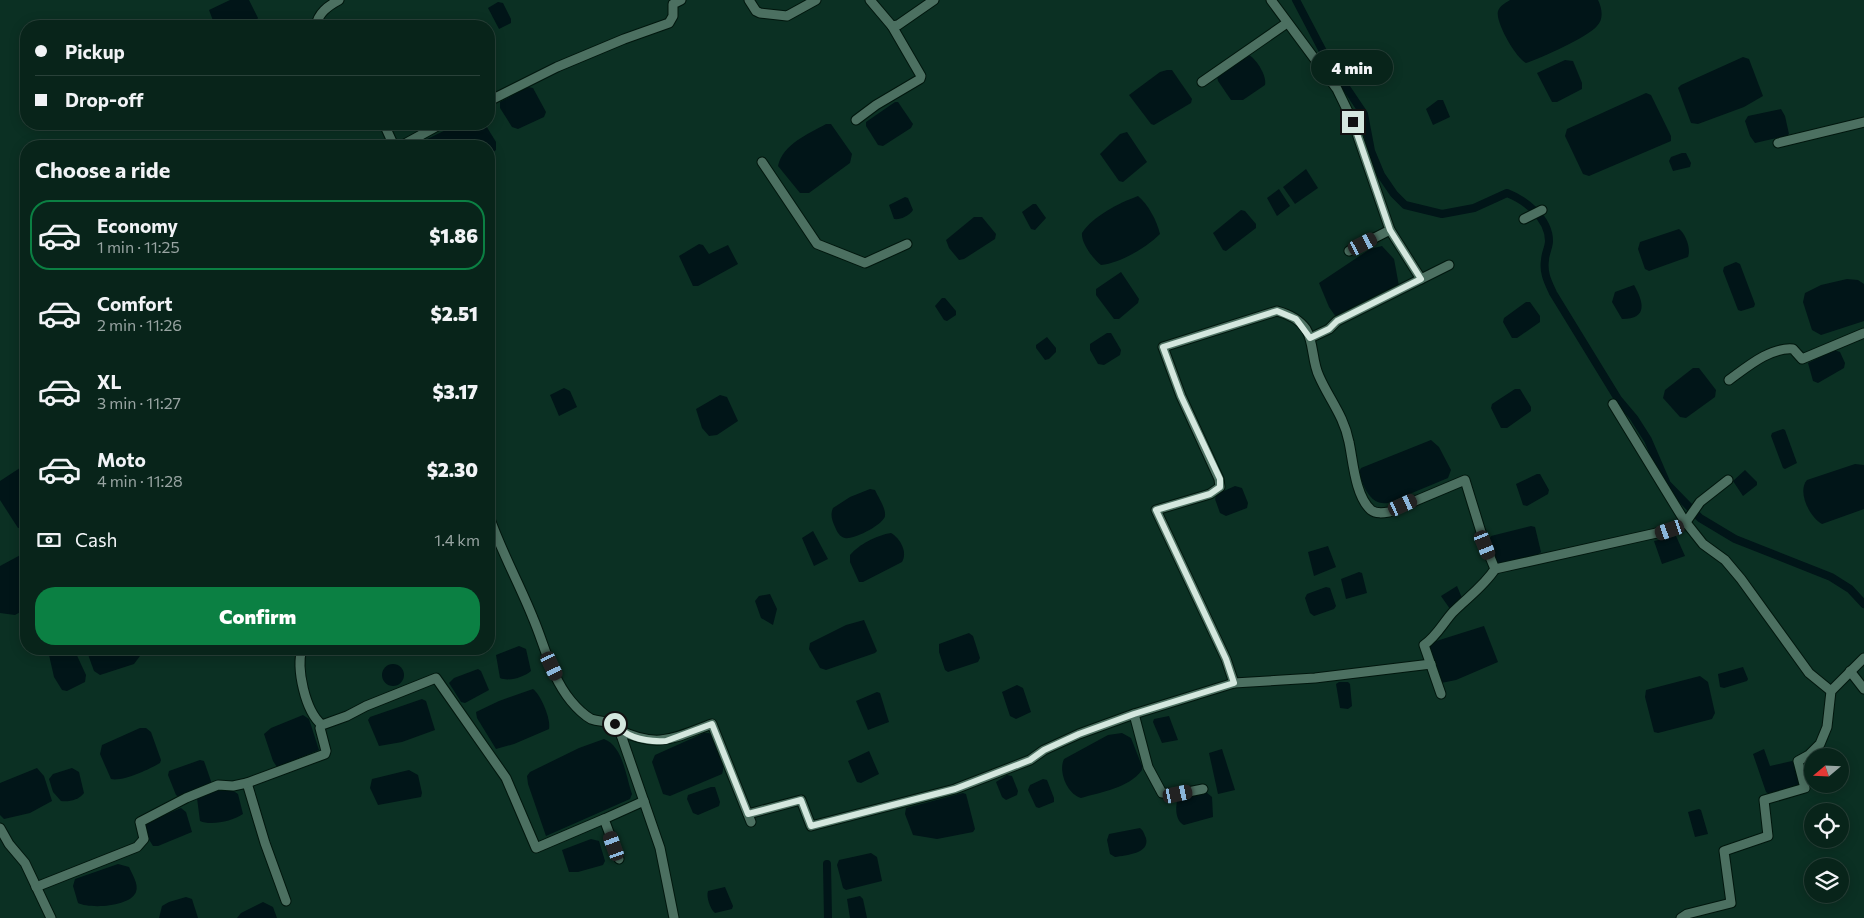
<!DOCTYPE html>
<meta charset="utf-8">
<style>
:root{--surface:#08241a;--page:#163027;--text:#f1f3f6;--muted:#98a4a2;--line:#294139;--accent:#0b8043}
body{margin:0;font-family:Commissioner,sans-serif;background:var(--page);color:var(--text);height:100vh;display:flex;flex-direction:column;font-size:19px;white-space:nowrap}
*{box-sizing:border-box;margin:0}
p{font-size:16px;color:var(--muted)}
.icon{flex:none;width:28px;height:28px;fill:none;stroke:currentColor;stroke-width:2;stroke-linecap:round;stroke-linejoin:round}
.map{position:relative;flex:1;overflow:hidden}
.details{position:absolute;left:20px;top:140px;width:475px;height:515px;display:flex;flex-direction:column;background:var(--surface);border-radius:20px;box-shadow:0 2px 12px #0003,0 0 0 1px var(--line)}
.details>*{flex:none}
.guide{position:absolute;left:20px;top:20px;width:475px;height:110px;border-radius:20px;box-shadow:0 2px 12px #0003,0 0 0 1px var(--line);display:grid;align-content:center;height:110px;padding:0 15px;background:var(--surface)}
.needle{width:32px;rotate:251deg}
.controls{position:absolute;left:1804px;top:748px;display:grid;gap:10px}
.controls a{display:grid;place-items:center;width:45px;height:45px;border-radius:50%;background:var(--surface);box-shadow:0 2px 12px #0003,0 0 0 1px var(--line);font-size:25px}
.end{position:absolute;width:22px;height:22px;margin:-11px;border:6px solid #d4e7de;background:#111;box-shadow:0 0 0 2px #111}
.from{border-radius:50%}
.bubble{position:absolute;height:35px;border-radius:18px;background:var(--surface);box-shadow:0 2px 12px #0003,0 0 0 1px var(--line);font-size:16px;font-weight:800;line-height:35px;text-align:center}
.car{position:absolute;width:15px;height:30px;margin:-15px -8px;border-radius:6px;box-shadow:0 0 4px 1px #0007;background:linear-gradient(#222 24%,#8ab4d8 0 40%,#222 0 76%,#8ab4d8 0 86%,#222 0)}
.guide b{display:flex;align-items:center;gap:18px;height:48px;font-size:19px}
.guide b+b{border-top:1px solid var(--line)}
.guide i{width:12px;height:12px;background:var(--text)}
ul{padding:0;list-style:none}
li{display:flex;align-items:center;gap:15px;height:70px;margin:0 10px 8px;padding:0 5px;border:2px solid transparent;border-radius:20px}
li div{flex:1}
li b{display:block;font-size:19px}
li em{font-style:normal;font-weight:800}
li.selected{border-color:var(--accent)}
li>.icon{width:45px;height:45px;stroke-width:1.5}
h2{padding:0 15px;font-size:22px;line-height:60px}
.pay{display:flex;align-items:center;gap:12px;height:55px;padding:0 15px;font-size:19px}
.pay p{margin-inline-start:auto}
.action{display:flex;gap:10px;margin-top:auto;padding:10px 15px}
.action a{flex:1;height:58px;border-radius:20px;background:var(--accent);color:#fff;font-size:20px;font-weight:800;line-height:58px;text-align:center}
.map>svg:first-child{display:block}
.water{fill:#011518}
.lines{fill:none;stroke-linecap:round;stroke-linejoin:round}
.canal{stroke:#011518;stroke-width:8}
.minor-casing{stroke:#00160d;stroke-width:11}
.minor{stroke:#4c7061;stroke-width:9}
.route{stroke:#d4e7de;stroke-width:6}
</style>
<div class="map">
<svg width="1864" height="918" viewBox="0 0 1864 918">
<rect width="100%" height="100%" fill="#0b3023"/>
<g class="water">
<path d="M230,0H249L258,18C251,31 228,26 215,26L209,10Z"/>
<path d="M1510,0H1598C1602,8 1604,19 1597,26C1588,37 1541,58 1526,63C1516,58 1495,22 1498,11C1500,6 1505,3 1510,0Z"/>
<polygon points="498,2 503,3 511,19 511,23 499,29 488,8"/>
<path d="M1249,55C1257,60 1267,76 1265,85L1243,100H1231L1218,81L1217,76L1243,57Z"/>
<polygon points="1743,57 1749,59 1763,96 1744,107 1698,124 1691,123 1678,88 1681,85"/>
<polygon points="1565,60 1573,61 1582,83 1582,89 1557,102 1552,102 1537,73"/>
<polygon points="1167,70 1172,70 1192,99 1191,103 1154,125 1151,124 1129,95 1160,72"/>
<polygon points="528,87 533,88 546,112 544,117 518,129 512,127 500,108 500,102"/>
<polygon points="1646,93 1651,95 1671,136 1671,141 1589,176 1583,174 1565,136 1567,129"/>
<polygon points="1438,100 1443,100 1450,117 1433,125 1426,109"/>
<polygon points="895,102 898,102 913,124 911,128 883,146 878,145 866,126 866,122"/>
<polygon points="1781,109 1785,116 1789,134 1786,136 1755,143 1750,136 1745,121 1748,116"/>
<polygon points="458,124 485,124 496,142 496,150 489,155 489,146 413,146"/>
<path d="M826,124H831L852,154L850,163L809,193H800L778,166C783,144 808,134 826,124Z"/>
<polygon points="1127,132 1147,162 1123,182 1119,181 1100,154 1120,134"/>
<polygon points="1682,153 1686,153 1691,163 1690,167 1673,171 1669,161 1671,157"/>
<polygon points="1306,169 1318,188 1295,204 1283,187"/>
<polygon points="1279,189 1290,206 1277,216 1267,198"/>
<path d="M1138,196C1148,204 1157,221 1160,234C1147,247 1121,263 1101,265C1093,259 1081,243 1082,233C1093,216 1119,203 1138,196Z"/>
<path d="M905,197L908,198L913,210C909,216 900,220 894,219L889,205Z"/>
<polygon points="1033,204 1036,204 1046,218 1035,230 1031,229 1022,212"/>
<polygon points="1241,210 1245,211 1256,224 1256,228 1226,251 1223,250 1213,233"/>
<polygon points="974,217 982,217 996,234 995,239 964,259 959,260 949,248 946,240"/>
<path d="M1679,229C1686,234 1691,249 1688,257L1649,271L1645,269L1638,249L1640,242Z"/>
<polygon points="699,244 703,245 709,254 728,245 738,264 698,286 693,286 679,256"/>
<polygon points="1382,246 1394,259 1399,286 1336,317 1329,307 1319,283 1370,249"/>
<polygon points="1736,262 1740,264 1755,304 1754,307 1741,311 1738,310 1723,271 1724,267"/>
<polygon points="1121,272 1139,299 1138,303 1119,319 1114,319 1096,295 1096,289"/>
<polygon points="1847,279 1858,280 1864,284 1864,321 1821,335 1812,330 1803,302 1805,293 1821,285"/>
<path d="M1634,285C1643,301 1649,319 1622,319L1612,302L1615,292Z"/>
<polygon points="942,298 945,298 956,311 956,315 947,321 944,320 935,306"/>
<polygon points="1526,302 1530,302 1540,316 1540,322 1517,338 1512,338 1503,322 1504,318"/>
<polygon points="1107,333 1111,333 1121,350 1120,355 1104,365 1098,364 1090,350 1090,344"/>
<polygon points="1047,337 1056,348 1056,352 1049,359 1045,360 1036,348 1036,345"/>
<polygon points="1834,350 1840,352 1845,363 1844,368 1818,383 1813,381 1808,363"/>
<polygon points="1693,368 1699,368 1716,390 1715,397 1686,418 1680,417 1663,398 1665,390"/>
<polygon points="564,388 570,391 577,407 559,416 550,395"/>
<polygon points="1515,389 1520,389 1531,407 1531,411 1507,428 1501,428 1491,408 1492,404"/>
<polygon points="720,395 727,397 738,421 717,435 709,436 702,428 696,409"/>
<polygon points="1783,429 1785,430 1797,463 1785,469 1783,468 1771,436 1772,433"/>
<path d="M1431,440L1439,447L1451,470L1448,478L1388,503C1370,506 1363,486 1359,472L1361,468Z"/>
<polygon points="26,464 26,527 18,528 0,500 0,481"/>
<path d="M1855,464L1864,465V509L1822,524C1809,517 1797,491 1807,480Z"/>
<polygon points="1745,470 1757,482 1757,485 1743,496 1733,481"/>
<polygon points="1537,474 1540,474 1549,490 1548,494 1527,506 1523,505 1516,484"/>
<polygon points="1235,486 1242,488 1248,503 1247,508 1226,516 1220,513 1215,499 1217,494"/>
<path d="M870,489L875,490C878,497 886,508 885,516C884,524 854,540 845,538C840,537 837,532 835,527C832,520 830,515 833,508L850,497Z"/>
<polygon points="1531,526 1535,527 1541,552 1538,555 1498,565 1489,540 1491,536"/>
<polygon points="813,531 828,559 814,566 802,538"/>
<path d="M891,533C900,538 908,552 902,562L863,582H859L850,562V555C858,545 877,535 891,533Z"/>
<polygon points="1676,536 1685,556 1662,564 1654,541"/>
<polygon points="1328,546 1336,567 1314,576 1308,552"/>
<polygon points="26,552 26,609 15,615 0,613 0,566"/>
<polygon points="1359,572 1362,573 1367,593 1346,599 1341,579"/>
<polygon points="1457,586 1462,598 1450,609 1441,596"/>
<polygon points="1326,587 1330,588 1336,606 1334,609 1314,616 1310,613 1305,598 1307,594"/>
<polygon points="770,594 777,609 773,625 761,618 755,601 759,596"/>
<polygon points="864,620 877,651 875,653 826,670 820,668 809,649 810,643 846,625"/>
<polygon points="1484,626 1498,662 1456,680 1441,683 1429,646 1430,643"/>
<polygon points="969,633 973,636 980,658 978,662 948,672 945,670 939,652 939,644"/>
<path d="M519,646L526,649L531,671C524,677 509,682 500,678L496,655Z"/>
<polygon points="53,649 74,649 86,675 85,682 67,691 62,690 54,677 49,655"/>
<polygon points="86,649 138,649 140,656 134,664 100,675 94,671"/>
<circle cx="393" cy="675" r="11"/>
<polygon points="1743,667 1748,679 1747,681 1724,688 1720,687 1718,674"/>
<polygon points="478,669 481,671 489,690 465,703 461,702 449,683 454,678"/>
<polygon points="1700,676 1708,682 1715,713 1712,719 1658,733 1654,732 1645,697 1646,690"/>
<polygon points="1339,682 1348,682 1350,684 1352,706 1348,709 1340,708 1336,684"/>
<polygon points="1017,685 1023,688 1031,712 1016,719 1010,716 1002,692"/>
<path d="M533,689C541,695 551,719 549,729L514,744L496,749L477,718L476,712L499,701Z"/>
<polygon points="877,692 880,693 889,722 868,730 856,701"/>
<polygon points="422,699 426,701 435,730 402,742 379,746 368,720 370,717"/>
<polygon points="303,715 309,719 319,750 277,767 273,761 264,734 271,728"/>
<polygon points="1169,716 1178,740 1162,743 1153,722 1154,719"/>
<path d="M140,728H146L151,732L161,760L160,763C150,769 122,782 111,779L100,754L102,745Z"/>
<path d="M704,733H709C717,740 726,765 722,774L670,796L663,794L652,762L655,755Z"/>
<path d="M1122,733L1131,738L1142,766V770C1129,788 1101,792 1081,798C1067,794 1058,771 1064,759L1108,735Z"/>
<path d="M604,739C623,746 626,777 632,794L630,799L546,836L528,784L527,776L530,772L579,748Z"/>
<polygon points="1222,749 1235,790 1218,794 1209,753"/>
<polygon points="1764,749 1770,766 1792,761 1797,763 1801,783 1797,787 1769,794 1766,792 1753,754"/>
<polygon points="869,751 879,774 861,783 857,782 848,761"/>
<polygon points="200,760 204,761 212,784 179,797 176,795 168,775 169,771"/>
<polygon points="37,768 44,776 52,801 30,813 4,819 0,815 0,783"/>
<path d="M72,768L79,772L84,793C79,800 69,802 61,801L53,792L49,779L53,774Z"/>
<polygon points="409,770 418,775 422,793 421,797 378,805 370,788 372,779"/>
<polygon points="1007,775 1012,776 1018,791 1017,795 1006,800 1002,797 996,782"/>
<polygon points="1043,779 1047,780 1054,798 1054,802 1039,808 1036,807 1028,790 1030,785"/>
<polygon points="711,787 715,787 720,802 719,806 698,815 693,813 687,799 688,795"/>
<path d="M232,790L238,794L243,814C233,821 211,826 200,821L197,798C207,790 220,791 232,790Z"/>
<path d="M1206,792L1212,797L1213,817L1184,825C1175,821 1175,806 1178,798Z"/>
<polygon points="963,793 966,794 975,829 973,832 937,839 913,835 905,814 906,808"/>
<polygon points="181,808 186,812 192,832 158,846 153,846 148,838 145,823"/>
<polygon points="1699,809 1701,810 1708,834 1695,837 1688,812"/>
<path d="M1140,828C1144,831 1144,834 1146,838C1150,854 1126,855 1115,857L1110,854L1107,840L1109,834Z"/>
<polygon points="591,839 599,841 605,861 603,865 578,872 569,872 562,850"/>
<polygon points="871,853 877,857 882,881 846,890 843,888 837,865 839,860"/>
<path d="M118,864L129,867C132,874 139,884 136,892C130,907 90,909 78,903L73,886L75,879Z"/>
<path d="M725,887L733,906L732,909L715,913C710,909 706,897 708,891Z"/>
<polygon points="860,896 863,899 867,918 850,918 847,899"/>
<polygon points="186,897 192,899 198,918 159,918 162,906 169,902"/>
<polygon points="263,902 273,907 277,918 237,918 241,913"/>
</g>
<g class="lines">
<g class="canal">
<path d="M1296,0L1327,59L1364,114L1371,151L1381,175L1394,194L1405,205L1442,214L1474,208L1507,193C1525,200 1549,218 1549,241C1549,247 1545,254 1545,260C1543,273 1548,282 1553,293L1618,399L1634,418L1648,440L1667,484L1700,518L1735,539L1831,577L1850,589L1864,604"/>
<polyline points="827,864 828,918"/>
</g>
<g class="minor-casing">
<g id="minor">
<polyline points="749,0 756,11 760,13 787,16 816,0"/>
<polyline points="870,0 892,26 898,25 934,0"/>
<polyline points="1271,0 1337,89 1353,122 1390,230 1349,251"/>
<path d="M316,26C318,13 328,6 339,0"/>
<polyline points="1202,82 1287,23"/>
<polyline points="489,101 557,67 624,39 669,23 673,16 673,4 681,0"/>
<polyline points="856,120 876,105 920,79 921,76 892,26"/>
<polyline points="384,124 394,146"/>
<polyline points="1778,143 1864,122"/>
<polyline points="401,146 441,124"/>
<polyline points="762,162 817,244 865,263 907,244"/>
<polyline points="1524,219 1542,210"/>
<polyline points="1390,230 1421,279"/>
<polyline points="1310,338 1329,329 1337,321 1449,265"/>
<path d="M1729,380C1747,367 1770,347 1793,349L1802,359L1864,333"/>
<polyline points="1613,404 1684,520 1703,544 1725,560 1741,579 1809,673 1831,691"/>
<path d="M489,516C501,551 519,583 533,618C545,646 551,677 571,701C576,707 584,715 591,719C602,723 610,719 619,729L660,848L674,918"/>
<path d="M302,649C296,668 305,711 322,725"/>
<polyline points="1850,671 1864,689"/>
<path d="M1234,683L1226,659L1156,510L1210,494L1220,487L1219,479L1181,396L1163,347L1277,311C1288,314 1299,319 1306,329C1314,342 1312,362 1319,376C1329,399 1344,416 1349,442C1353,460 1355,496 1371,510C1376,514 1383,513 1389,512L1465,480L1485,545L1495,569L1670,530L1686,522L1700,502L1728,480"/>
<path d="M1441,694L1424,645C1437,636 1443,623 1453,612C1468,597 1484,586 1495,569"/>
<polyline points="1134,714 1148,767 1162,793 1178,794 1203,789"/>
<path d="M619,730C659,749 673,738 712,724L751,822"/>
<polyline points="247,783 265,843 286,901"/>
<polyline points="748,814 801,800 811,826 955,789 1030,760 1044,750 1079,734 1134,714 1234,683 1315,678 1431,664"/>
<polyline points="0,828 9,844 25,863 51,918"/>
<polyline points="619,859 604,819 644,801"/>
<polyline points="36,887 137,847 144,839 140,822 186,798 218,785 233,786 247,783 325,754 326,751 320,728 322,725 347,716 366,706 436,678 506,778 536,848 604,819"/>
<polyline points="1681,918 1687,914 1731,903 1724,851 1768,836 1764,800 1805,788 1798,761 1809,755 1820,744 1827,727 1831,691 1864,658"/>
</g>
</g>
<use href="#minor" class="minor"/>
</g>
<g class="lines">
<path class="route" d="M615,724C627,738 647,742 666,741L712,724L748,814L801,800L811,826L955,789L1030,760L1044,750L1079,734L1134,714L1234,683L1226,659L1156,510L1210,494L1220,487V479L1181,396L1163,347L1277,311L1296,319L1310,338L1329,329L1337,321L1421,279L1390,230L1353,122"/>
</g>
</svg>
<div class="controls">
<a><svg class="needle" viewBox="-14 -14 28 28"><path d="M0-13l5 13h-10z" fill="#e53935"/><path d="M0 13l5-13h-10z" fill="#98a4a2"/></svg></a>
<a><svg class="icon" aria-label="locate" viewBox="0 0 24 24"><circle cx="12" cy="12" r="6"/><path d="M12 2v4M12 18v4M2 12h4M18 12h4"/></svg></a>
<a><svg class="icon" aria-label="layers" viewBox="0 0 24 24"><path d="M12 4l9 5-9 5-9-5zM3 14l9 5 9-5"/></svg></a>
</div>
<i class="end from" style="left:615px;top:724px"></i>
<i class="end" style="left:1353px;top:122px"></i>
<div class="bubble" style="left:1311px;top:50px;width:82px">4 min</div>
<i class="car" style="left:1363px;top:244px;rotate:63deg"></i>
<i class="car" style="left:1403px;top:505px;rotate:65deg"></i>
<i class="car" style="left:1670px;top:530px;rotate:251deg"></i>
<i class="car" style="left:1485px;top:545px;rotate:158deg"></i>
<i class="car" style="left:552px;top:666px;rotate:155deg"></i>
<i class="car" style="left:1178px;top:794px;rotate:78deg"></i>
<i class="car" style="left:614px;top:846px;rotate:340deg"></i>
<div class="guide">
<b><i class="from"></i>Pickup</b>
<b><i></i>Drop-off</b>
</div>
<section class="details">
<h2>Choose a ride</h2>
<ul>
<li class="selected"><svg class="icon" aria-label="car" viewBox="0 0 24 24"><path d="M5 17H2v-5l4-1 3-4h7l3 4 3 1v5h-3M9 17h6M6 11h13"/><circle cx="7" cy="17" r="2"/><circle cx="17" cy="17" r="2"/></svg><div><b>Economy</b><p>1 min · 11:25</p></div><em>$1.86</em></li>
<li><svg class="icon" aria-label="car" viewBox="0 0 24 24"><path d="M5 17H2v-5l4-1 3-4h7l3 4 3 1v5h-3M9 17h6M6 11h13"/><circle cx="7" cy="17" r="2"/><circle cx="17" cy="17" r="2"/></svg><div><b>Comfort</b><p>2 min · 11:26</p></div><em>$2.51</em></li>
<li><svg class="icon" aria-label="car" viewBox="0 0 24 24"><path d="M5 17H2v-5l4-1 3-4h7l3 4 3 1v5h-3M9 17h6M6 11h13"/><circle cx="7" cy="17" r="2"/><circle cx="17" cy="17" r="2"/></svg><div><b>XL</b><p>3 min · 11:27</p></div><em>$3.17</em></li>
<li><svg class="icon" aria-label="car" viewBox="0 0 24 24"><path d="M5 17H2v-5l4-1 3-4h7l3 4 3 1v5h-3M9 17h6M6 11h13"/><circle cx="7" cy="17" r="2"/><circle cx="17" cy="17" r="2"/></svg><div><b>Moto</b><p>4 min · 11:28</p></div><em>$2.30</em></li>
</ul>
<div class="pay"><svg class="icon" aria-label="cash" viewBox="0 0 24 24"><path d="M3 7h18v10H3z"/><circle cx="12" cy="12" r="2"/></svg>Cash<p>1.4 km</p></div>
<div class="action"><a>Confirm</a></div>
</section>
</div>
